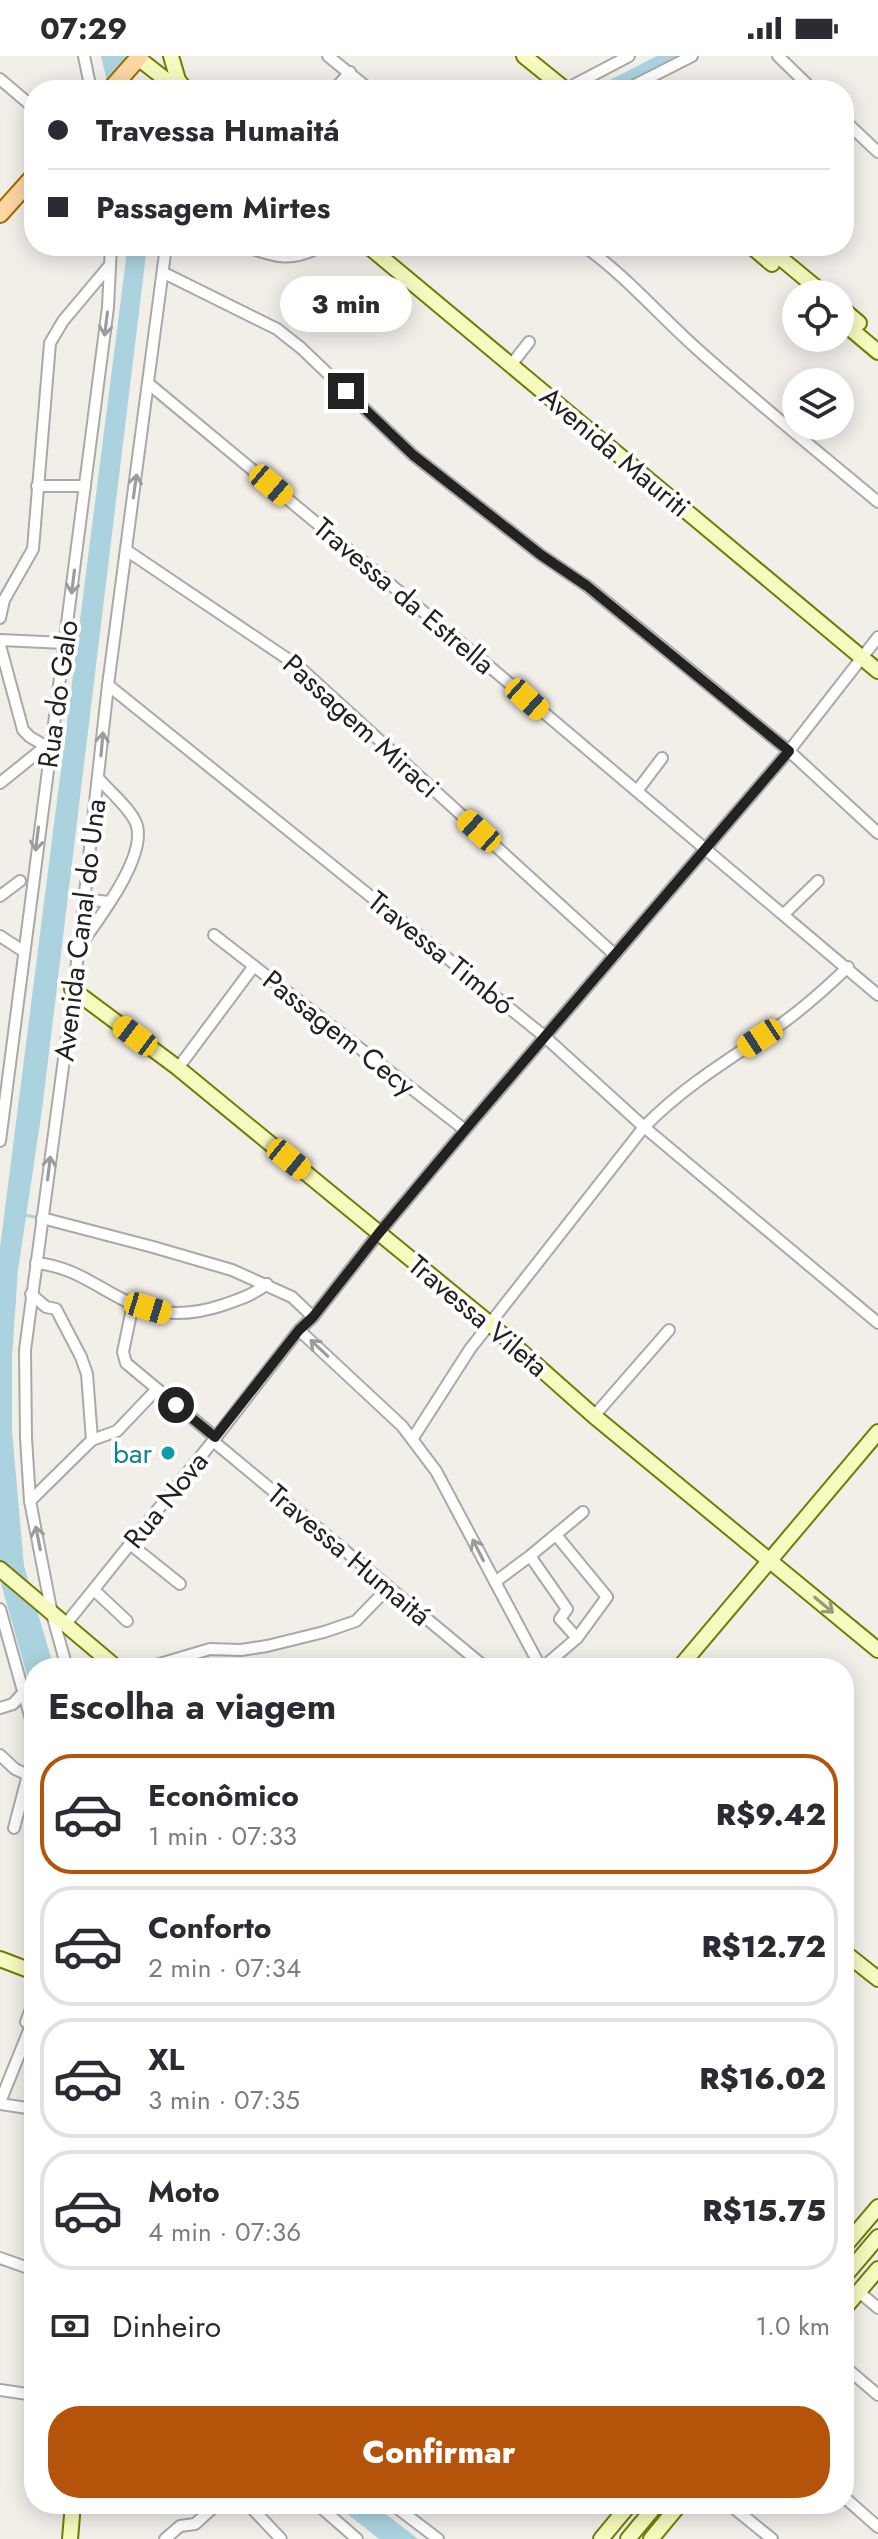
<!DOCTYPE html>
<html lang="pt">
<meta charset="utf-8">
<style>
:root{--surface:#fff;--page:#f7f7f7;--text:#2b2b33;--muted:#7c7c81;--line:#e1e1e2;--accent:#b45309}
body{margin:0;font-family:Jost,sans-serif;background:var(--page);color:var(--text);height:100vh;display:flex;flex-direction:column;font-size:30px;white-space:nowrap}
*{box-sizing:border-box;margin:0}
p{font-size:26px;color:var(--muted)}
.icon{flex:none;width:44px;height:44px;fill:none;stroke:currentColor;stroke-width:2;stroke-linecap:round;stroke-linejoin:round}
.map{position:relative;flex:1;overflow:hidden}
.drawer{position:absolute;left:24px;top:1602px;width:830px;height:856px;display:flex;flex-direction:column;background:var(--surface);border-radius:32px;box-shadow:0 4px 20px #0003}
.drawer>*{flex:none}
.guide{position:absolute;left:24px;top:24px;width:830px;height:176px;border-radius:32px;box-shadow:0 4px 20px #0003;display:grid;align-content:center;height:176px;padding:0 24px;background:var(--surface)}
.fabs{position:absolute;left:782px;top:224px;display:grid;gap:16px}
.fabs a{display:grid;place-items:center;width:72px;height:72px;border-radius:50%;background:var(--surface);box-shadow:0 4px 20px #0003;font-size:40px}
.end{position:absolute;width:36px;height:36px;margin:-18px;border:10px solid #222;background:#fff;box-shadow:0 0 0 4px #fff}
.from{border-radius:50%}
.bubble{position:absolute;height:56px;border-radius:28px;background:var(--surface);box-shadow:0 4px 20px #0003;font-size:26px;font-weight:800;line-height:56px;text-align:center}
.car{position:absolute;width:24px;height:48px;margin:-24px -12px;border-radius:10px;box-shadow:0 0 6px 2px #0007;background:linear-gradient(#f5c518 24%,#345 0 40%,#f5c518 0 76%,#345 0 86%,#f5c518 0)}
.guide b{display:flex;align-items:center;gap:28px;height:76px;font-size:30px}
.guide b+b{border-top:2px solid var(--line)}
.guide i{width:20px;height:20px;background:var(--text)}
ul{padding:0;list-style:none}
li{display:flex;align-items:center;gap:24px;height:120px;margin:0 16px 12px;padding:0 8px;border:4px solid var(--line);border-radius:32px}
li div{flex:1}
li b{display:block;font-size:30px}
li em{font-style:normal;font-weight:800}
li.active{border-color:var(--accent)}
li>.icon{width:72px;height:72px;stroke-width:1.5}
h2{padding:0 24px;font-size:36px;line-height:96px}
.pay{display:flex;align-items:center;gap:20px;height:88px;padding:0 24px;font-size:30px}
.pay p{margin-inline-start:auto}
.primary-button{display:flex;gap:16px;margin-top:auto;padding:16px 24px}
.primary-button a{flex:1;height:92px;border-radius:32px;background:var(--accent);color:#fff;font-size:32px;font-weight:800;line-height:92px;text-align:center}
.status{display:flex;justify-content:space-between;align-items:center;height:56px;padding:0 40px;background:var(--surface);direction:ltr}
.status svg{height:22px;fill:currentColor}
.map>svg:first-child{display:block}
.water{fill:#aad3df}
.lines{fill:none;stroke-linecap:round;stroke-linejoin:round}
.stream{stroke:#aad3df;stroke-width:3}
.street-casing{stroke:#a9a9a9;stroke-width:14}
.secondary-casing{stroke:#707d05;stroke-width:18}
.primary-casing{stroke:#a06b00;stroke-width:20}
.street{stroke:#fff;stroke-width:10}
.secondary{stroke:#f7fabf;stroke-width:14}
.primary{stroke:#fcd6a4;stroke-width:16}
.oneway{stroke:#9c9c9c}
.oneway2{stroke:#979978}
.route{stroke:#222;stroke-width:10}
.culture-dot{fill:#0f9aa8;stroke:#fff;stroke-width:3}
.labels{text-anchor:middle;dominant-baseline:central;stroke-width:8;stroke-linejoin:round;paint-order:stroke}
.street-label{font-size:28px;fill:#222;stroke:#fff}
.culture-label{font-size:28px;fill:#0d838f;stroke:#fff;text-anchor:end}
</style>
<div class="status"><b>07:29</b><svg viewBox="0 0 49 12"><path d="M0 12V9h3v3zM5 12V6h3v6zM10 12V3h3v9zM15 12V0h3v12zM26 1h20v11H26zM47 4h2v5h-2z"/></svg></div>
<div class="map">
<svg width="878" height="2483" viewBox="0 0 878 2483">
<rect width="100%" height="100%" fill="#f2efe9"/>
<g class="water">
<polygon points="101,0 125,0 133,34 109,34"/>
<polygon points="657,0 678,0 610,34 590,34"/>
<polygon points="125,190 147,190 42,1054 18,1214 12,1301 12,1375 24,1510 54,1612 34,1612 34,1644 0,1524 0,1192 126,203"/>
<polygon points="335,2448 373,2448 418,2483 379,2483"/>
</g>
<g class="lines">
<polyline class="stream" points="24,1159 35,1161"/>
<g class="street-casing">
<g id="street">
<polyline points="84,0 91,34"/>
<polyline points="328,0 370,34"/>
<polyline points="778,0 813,34"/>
<polyline points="0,23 34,52"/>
<polyline points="334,34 350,16"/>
<polyline points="570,34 574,29 629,0"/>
<polyline points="625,34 692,0"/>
<polyline points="844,64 878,96"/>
<path d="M245,190C276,202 292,206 322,190"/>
<path d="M584,190C626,220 658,258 696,292C755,345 817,395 878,446"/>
<polyline points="164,217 277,273 301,292 413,399 541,499 587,530 689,613 789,695 878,777"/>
<polyline points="511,309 529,286"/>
<polyline points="149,328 490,611 878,939"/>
<polyline points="37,430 85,430"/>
<polyline points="126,494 298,610 615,899"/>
<polyline points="0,562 4,544 33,493 50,287 63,265 110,209"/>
<polyline points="0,584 65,587"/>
<polyline points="0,589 23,674 30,681 49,692"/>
<polyline points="108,629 544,980 644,1071 878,1267"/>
<polyline points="0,727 46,690"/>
<polyline points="637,735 662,702"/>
<polyline points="0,840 20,825"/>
<polyline points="83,843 109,846"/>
<polyline points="784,858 818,825"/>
<polyline points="214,879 465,1074"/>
<polyline points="0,880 23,895"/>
<path d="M79,891C97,865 149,799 136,767C129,751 110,736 99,723"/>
<polyline points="178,1012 254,910"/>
<polyline points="0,1085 108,251 111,190"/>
<polyline points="42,1162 153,1191 232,1214 292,1241 313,1261"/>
<path d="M36,1207C76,1211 97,1232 132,1248C162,1261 193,1259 223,1249C240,1243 253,1239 267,1228"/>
<polyline points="31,1238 46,1251 56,1253 81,1301 87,1318 92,1384"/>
<polyline points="133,1248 123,1296 126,1307 215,1381"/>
<polyline points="299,1274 402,1370 436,1415 541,1612"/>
<polyline points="594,1360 669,1274"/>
<path d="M413,1382L470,1293L644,1071C684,1030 731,1002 777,971C803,953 825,933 848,911"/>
<polyline points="213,1385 486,1612"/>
<polyline points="30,1445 92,1384 117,1375 156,1334"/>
<polyline points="130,1488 180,1528"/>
<polyline points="530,1500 567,1553 560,1563 577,1582"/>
<polyline points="495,1526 530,1500 583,1456"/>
<polyline points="94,1534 127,1565"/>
<polyline points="0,1553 34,1674"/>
<polyline points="65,1569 213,1385 299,1274 313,1261 379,1177 465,1074 789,695 878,581"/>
<polyline points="67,1612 52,1558 30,1445 26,1382 25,1294 79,891 108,629 166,190"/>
<polyline points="146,1612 210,1593 241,1594 267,1590 324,1576 356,1565 388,1532"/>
<polyline points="542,1612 577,1582 607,1541 556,1479"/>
<polyline points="0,1652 13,1648 23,1637"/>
<polyline points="0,1699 15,1713 28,1719"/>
<polyline points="14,1772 28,1719 34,1711"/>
<polyline points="26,1966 34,1945"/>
<polyline points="0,2046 34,1962"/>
<polyline points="0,2048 34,2053"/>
<polyline points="0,2202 34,2214"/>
<polyline points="859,2236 878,2252"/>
<polyline points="844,2310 878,2339"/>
<polyline points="0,2334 34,2339"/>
<polyline points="844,2441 878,2471"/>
<polyline points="248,2448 281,2483"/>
<polyline points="317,2448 357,2483"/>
<polyline points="392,2448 438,2483"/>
<polyline points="729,2448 772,2483"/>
<polyline points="165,2483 180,2470 195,2468 217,2448"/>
</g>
</g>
<g class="secondary-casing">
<g id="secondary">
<polyline points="171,0 178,24 186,34"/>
<polyline points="524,0 566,34"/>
<polyline points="138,2 179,34"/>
<polyline points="368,190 878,615"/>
<polyline points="751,190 772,208"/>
<polyline points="766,190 824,238"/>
<polyline points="840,251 859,267"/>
<polyline points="840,264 878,296"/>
<polyline points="72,933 178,1012 379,1177 489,1267 594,1360 878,1594"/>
<polyline points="0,1513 117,1612"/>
<polyline points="679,1612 878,1376"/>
<polyline points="844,1896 878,1923"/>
<polyline points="0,1903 34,1916"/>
<polyline points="844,2191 878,2151"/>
<polyline points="844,2221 878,2181"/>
<polyline points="844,2253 878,2213"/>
<polyline points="70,2483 73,2448"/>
<polyline points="601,2483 630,2448"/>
<polyline points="628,2483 657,2448"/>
<polyline points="651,2483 680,2448"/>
</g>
</g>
<g class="primary-casing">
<g id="primary">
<polyline points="110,34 140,0"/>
<polyline points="0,158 34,120"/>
</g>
</g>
<use href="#street" class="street"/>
<use href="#secondary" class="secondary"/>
<use href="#primary" class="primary"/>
</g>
<defs><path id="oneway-shaft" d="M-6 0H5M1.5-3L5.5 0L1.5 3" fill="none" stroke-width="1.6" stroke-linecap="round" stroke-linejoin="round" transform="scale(2)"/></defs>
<g class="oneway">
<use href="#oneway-shaft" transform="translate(106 268) rotate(97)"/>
<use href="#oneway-shaft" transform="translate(135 430) rotate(-82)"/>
<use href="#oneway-shaft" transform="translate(73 526) rotate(97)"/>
<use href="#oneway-shaft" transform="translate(102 688) rotate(-85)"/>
<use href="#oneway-shaft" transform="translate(37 783) rotate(97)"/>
<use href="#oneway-shaft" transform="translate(49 1112) rotate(-83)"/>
<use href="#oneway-shaft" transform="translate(319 1292) rotate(-137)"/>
<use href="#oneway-shaft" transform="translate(38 1482) rotate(-101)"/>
<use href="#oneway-shaft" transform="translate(478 1494) rotate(-117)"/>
</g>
<use class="oneway2" href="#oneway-shaft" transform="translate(824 1549) rotate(40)"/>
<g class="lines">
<polyline class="route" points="176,1349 215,1381 299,1274 313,1261 379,1177 465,1074 789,695 587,530 541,499 413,399 346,335"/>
</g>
<circle class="culture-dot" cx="168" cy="1397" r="8"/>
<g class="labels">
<g class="street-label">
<text transform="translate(615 396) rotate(40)">Avenida Mauriti</text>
<text transform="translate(404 540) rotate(40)">Travessa da Estrella</text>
<text transform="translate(58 638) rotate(-82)">Rua do Galo</text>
<text transform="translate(361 670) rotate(42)">Passagem Miraci</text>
<text transform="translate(80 874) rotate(-83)">Avenida Canal do Una</text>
<text transform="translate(441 897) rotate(39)">Travessa Timbó</text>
<text transform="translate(339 977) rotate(38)">Passagem Cecy</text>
<text transform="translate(478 1260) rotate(40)">Travessa Vileta</text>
<text transform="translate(166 1444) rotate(-51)">Rua Nova</text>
<text transform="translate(349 1499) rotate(40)">Travessa Humaitá</text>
</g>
<g class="culture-label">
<text x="152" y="1397">bar</text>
</g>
</g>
</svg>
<div class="fabs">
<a><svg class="icon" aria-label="locate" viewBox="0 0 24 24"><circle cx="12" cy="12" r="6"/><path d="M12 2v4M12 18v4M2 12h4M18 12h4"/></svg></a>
<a><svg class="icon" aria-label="layers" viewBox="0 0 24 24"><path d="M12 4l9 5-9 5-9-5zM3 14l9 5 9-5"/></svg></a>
</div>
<i class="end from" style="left:176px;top:1349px"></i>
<i class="end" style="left:346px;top:335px"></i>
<div class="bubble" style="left:280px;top:220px;width:132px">3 min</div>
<i class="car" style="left:271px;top:429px;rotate:130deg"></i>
<i class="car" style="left:527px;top:643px;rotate:132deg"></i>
<i class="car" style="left:479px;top:775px;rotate:312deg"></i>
<i class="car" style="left:135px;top:980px;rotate:307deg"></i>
<i class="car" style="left:760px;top:982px;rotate:237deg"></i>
<i class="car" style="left:289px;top:1103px;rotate:129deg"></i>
<i class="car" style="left:148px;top:1252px;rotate:107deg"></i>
<div class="guide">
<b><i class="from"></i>Travessa Humaitá</b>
<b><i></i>Passagem Mirtes</b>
</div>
<section class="drawer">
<h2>Escolha a viagem</h2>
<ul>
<li class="active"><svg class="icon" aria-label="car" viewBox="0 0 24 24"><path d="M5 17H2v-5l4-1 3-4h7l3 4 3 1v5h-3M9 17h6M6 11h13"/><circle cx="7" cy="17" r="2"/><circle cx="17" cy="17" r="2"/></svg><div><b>Econômico</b><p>1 min · 07:33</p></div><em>R$9.42</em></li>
<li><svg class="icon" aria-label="car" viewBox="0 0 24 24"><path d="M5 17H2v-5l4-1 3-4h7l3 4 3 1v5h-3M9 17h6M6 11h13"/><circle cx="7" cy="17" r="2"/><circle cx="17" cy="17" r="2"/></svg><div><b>Conforto</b><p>2 min · 07:34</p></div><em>R$12.72</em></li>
<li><svg class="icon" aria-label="car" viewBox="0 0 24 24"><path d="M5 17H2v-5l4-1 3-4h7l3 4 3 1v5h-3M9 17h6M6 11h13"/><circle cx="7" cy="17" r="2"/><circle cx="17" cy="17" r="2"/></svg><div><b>XL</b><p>3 min · 07:35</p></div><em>R$16.02</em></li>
<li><svg class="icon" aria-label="car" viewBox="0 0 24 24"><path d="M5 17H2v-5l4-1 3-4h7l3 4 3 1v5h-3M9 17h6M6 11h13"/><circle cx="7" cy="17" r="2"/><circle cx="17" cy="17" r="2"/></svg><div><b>Moto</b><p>4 min · 07:36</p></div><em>R$15.75</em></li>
</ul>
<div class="pay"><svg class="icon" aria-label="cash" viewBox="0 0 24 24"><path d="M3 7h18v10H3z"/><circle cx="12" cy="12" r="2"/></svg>Dinheiro<p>1.0 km</p></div>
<div class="primary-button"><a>Confirmar</a></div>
</section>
</div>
